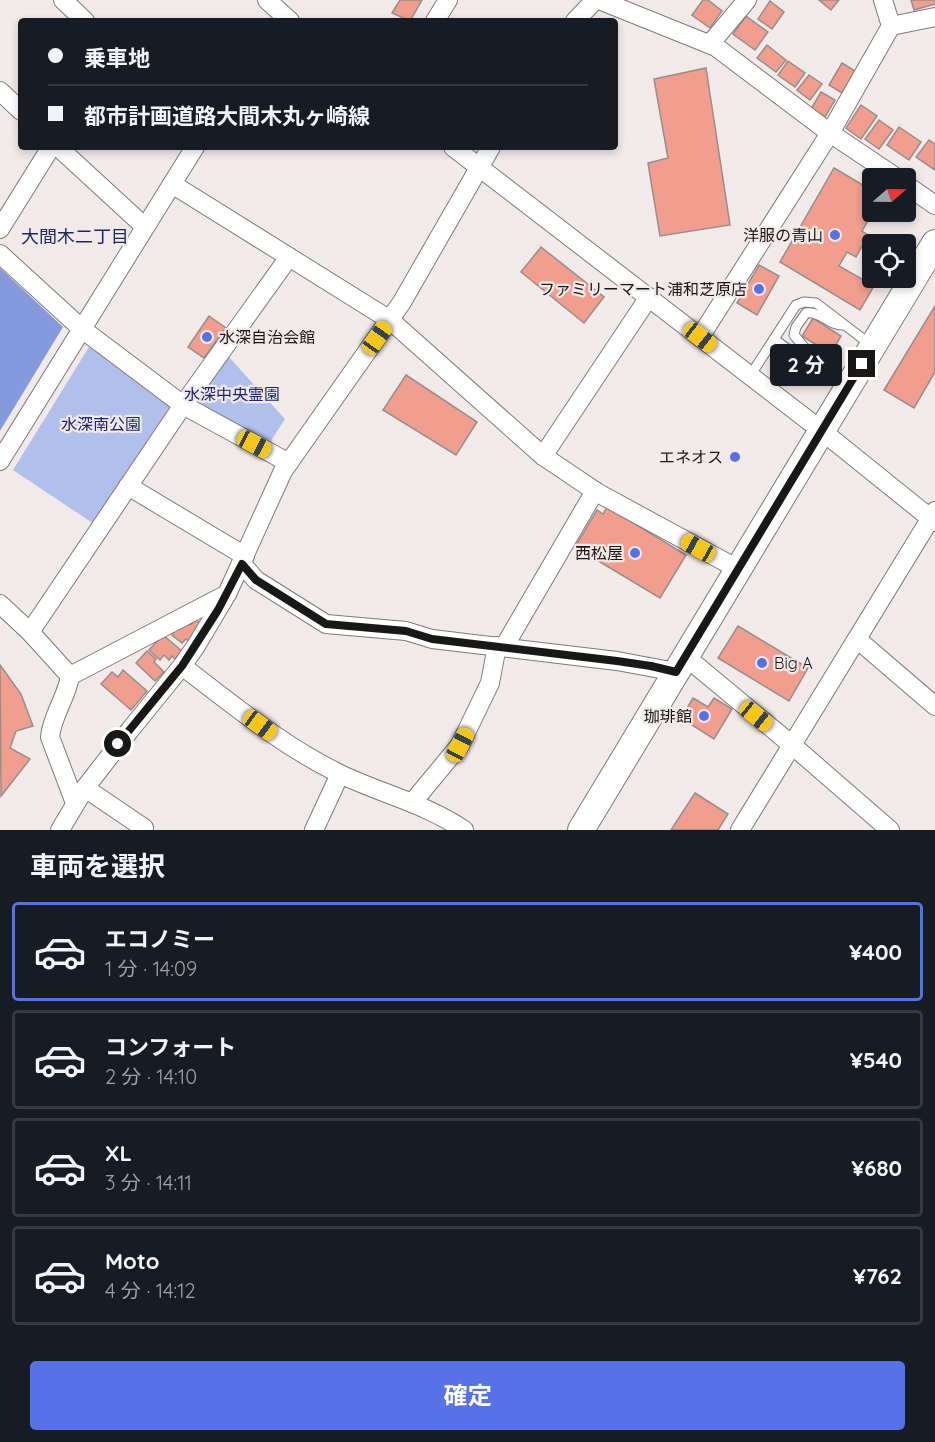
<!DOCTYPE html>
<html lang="ja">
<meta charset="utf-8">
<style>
:root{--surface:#171b24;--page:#242831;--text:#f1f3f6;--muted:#9ea1a6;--line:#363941;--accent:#5771e7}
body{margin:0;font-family:Quicksand,"Noto Sans JP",sans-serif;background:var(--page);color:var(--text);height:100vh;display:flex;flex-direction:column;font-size:22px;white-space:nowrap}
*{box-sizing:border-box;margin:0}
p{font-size:20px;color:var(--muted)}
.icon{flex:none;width:33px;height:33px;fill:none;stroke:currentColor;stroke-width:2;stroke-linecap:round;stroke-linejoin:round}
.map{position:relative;height:830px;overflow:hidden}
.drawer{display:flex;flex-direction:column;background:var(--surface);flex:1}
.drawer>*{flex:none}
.banner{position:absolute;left:18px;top:18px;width:600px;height:132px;border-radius:6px;box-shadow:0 3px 9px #0003;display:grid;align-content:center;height:132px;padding:0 30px;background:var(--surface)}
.needle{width:39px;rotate:70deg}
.controls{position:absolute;left:862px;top:168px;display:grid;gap:12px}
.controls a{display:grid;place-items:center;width:54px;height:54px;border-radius:6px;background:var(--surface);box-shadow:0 3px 9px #0003;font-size:30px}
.end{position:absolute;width:27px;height:27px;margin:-14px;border:8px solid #1a1817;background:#fff;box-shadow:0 0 0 3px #fff}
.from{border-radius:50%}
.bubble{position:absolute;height:42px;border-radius:6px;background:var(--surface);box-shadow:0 3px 9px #0003;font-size:20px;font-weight:700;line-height:42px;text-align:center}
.car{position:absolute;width:18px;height:36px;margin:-18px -9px;border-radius:8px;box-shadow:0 0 4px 2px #0007;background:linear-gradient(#f5c518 24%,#345 0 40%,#f5c518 0 76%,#345 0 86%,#f5c518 0)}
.banner b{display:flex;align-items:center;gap:21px;height:57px;font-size:22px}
.banner b+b{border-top:2px solid var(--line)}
.banner i{width:15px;height:15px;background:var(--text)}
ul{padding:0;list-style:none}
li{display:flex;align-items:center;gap:18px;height:99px;margin:0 12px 9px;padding:0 18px;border:3px solid var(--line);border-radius:6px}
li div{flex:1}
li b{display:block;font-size:22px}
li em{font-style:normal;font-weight:700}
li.selected{border-color:var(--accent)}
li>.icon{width:54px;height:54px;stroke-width:1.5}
h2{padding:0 30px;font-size:27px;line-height:72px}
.button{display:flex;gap:12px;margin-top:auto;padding:12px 30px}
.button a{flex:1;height:69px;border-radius:6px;background:var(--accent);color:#fff;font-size:24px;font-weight:700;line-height:69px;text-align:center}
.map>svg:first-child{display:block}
.green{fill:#b0bfeb}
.water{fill:#859add}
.building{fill:#f19e8e;stroke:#948e8d;stroke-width:1.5}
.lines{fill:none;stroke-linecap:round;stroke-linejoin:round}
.lane-casing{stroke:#7f7978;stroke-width:11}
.street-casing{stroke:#7f7978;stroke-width:20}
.secondary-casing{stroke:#7f7978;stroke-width:28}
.lane{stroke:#fff;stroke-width:9}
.street{stroke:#fff;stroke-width:18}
.secondary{stroke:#fff;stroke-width:26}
.route{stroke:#1a1817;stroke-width:8}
.poi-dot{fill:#5771e7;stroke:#f1eae8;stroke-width:2}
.labels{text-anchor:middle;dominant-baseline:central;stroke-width:4.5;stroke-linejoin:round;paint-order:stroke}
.poi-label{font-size:16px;fill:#1a1817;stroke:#f1eae8;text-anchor:end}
.park-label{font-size:16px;fill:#1b2573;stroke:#f1eae8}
.neighbourhood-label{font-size:18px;fill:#1c275f;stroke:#f1eae8}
</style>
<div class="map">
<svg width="935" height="830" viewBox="0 0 935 830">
<rect width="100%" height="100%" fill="#f1eae8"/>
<g class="green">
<polygon points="89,347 172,404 172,410 94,524 13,470"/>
<polygon points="229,357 285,419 271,441 200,405 199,398"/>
</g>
<polygon class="water" points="0,268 63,327 0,431"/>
<g class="building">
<polygon points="400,0 422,0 410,21 392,13"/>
<polygon points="703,0 708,0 722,11 710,28 692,15"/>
<polygon points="819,0 839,0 831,10"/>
<polygon points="911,0 935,0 935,4 914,10"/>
<polygon points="770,1 784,12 772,29 758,19"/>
<polygon points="746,16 768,32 755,50 733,34"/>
<polygon points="767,45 786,60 776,72 757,58"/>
<polygon points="788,61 805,73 795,87 778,75"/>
<polygon points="842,63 855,71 842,93 829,85"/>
<polygon points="706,68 730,225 660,236 648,163 668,158 654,79"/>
<polygon points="809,75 822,84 810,100 797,90"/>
<polygon points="821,92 835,100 825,117 811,109"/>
<polygon points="861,105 877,116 861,139 846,128"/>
<polygon points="879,120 893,130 879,149 865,139"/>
<polygon points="899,127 921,142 909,160 887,145"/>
<polygon points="929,140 935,144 935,170 916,157"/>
<polygon points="834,168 873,191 873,212 862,231 868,235 856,257 847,252 839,266 874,286 860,310 780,262"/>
<polygon points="541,247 604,297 584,323 521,272"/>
<polygon points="759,265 779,276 757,315 737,303"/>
<polygon points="935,306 935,372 914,408 884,390"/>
<polygon points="209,316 226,328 204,358 188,347"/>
<polygon points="813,318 841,336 831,354 802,336"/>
<polygon points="406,375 477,422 456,455 383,410"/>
<polygon points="607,507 686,555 660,598 575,547 597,510 603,514"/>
<polygon points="196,620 201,624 189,641 186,639 182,643 172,635 178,627 188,623 190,625"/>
<polygon points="738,626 808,668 789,701 718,658"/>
<polygon points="163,635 182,651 175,659 172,656 169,660 164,655 160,660 149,650"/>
<polygon points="147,651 156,659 154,662 164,672 155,681 136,663"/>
<polygon points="0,665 21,694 33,726 16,731 10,748 30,759 1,796"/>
<polygon points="123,670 147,691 131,710 101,684 112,672 118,677"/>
<polygon points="693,698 708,707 714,698 732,709 714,739 681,718"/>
<polygon points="695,793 728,814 718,830 671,830"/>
</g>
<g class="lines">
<g class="lane-casing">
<g id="lane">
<path d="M844,325C829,326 821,311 806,313L796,327L794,335L814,359L850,382"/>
<polyline points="774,339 802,360 814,359"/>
<polyline points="750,376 796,305 804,302 816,303 871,345"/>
</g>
</g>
<g class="street-casing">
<g id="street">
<polyline points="63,0 85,21"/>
<polyline points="267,0 290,21"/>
<polyline points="599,0 716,47 830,133 897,178"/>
<polyline points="883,0 891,26 935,17"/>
<polyline points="435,21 448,0"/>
<polyline points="575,21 595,0"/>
<polyline points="710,44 747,0"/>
<polyline points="0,91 21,111"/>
<polyline points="58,147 145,227"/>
<polyline points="453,147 822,431 935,522"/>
<polyline points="172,184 390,320 543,456 598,493 738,569"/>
<polyline points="906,185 935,205"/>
<polyline points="0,229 51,147"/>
<polyline points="0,254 82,329 183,405 289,463"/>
<polyline points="700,337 830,133 891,26"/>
<polyline points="543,456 649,297"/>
<polyline points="0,461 195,147"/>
<polyline points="128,486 245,556"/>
<polyline points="242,564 256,580 326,624 406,631 432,639 617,661 676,672"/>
<polyline points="0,604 30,632 70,676"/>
<polyline points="30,632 183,405 289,257"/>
<polyline points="857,639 935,706"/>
<polyline points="504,647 595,491"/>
<polyline points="686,657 792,745 890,830"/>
<path d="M182,666C232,704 281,745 338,773C379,793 426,804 464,830"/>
<polyline points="85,788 144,828"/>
<path d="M75,803L50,737C52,715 67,697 70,676L227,594"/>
<polyline points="412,803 460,745 490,683 497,646"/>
<polyline points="60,830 85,788 130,730 182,666 196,646 227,594 283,471 402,302 491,147"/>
<polyline points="314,830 340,774"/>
<polyline points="740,830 935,511"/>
</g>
</g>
<g class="secondary-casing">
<polyline id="secondary" points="581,830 935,243"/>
</g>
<use href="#lane" class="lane"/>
<use href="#street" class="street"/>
<use href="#secondary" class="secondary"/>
</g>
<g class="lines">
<polyline class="route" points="118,744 182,666 218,610 242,564 256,580 326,624 406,631 432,639 617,661 651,666 676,672 862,364"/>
</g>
<g class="poi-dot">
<circle cx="835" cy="235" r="6"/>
<circle cx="759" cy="289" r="6"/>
<circle cx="207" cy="337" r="6"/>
<circle cx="735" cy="457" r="6"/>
<circle cx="635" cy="553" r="6"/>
<circle cx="762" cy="663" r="6"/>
<circle cx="704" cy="716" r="6"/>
</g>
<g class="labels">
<g class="poi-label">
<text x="823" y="235">洋服の青山</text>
<text x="747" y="289">ファミリーマート浦和芝原店</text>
<text x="219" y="337" text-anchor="start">水深自治会館</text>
<text x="723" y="457">エネオス</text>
<text x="623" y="553">西松屋</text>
<text x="774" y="663" text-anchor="start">Big A</text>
<text x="692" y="716">珈琲館</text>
</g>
<g class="park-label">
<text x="232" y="394">水深中央霊園</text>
<text x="101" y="424">水深南公園</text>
</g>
<g class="neighbourhood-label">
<text x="75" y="236">大間木二丁目</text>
</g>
</g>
</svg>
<div class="controls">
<a><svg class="needle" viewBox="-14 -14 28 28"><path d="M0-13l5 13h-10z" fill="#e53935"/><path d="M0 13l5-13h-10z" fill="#9ea1a6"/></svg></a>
<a><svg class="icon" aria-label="locate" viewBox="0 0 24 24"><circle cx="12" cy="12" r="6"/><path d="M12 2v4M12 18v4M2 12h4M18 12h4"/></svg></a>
</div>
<i class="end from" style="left:118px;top:744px"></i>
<i class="end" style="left:862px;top:364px"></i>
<div class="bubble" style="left:770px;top:344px;width:72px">2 分</div>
<i class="car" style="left:700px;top:337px;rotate:128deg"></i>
<i class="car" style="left:377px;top:338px;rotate:35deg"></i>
<i class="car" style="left:254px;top:444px;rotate:118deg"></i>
<i class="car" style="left:698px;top:548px;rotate:299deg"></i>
<i class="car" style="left:756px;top:716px;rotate:129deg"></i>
<i class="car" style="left:260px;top:725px;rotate:126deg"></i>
<i class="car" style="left:460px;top:745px;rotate:28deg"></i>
<div class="banner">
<b><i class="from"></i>乗車地</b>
<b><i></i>都市計画道路大間木丸ヶ崎線</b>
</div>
</div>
<section class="drawer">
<h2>車両を選択</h2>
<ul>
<li class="selected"><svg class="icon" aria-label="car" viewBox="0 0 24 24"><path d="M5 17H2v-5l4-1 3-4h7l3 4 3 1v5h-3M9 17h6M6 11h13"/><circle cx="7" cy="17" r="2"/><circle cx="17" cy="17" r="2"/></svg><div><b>エコノミー</b><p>1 分 · 14:09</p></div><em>¥400</em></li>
<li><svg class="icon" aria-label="car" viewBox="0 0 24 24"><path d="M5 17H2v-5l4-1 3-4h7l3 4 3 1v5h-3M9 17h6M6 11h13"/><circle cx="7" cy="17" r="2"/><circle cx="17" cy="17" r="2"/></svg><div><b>コンフォート</b><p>2 分 · 14:10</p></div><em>¥540</em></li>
<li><svg class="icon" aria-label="car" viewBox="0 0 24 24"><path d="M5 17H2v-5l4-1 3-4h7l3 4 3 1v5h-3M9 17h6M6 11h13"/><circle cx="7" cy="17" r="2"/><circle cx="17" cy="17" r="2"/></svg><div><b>XL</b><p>3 分 · 14:11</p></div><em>¥680</em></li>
<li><svg class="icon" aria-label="car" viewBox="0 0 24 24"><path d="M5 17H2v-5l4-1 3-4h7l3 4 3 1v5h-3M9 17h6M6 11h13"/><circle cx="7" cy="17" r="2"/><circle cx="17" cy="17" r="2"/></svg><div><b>Moto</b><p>4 分 · 14:12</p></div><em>¥762</em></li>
</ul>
<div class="button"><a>確定</a></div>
</section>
